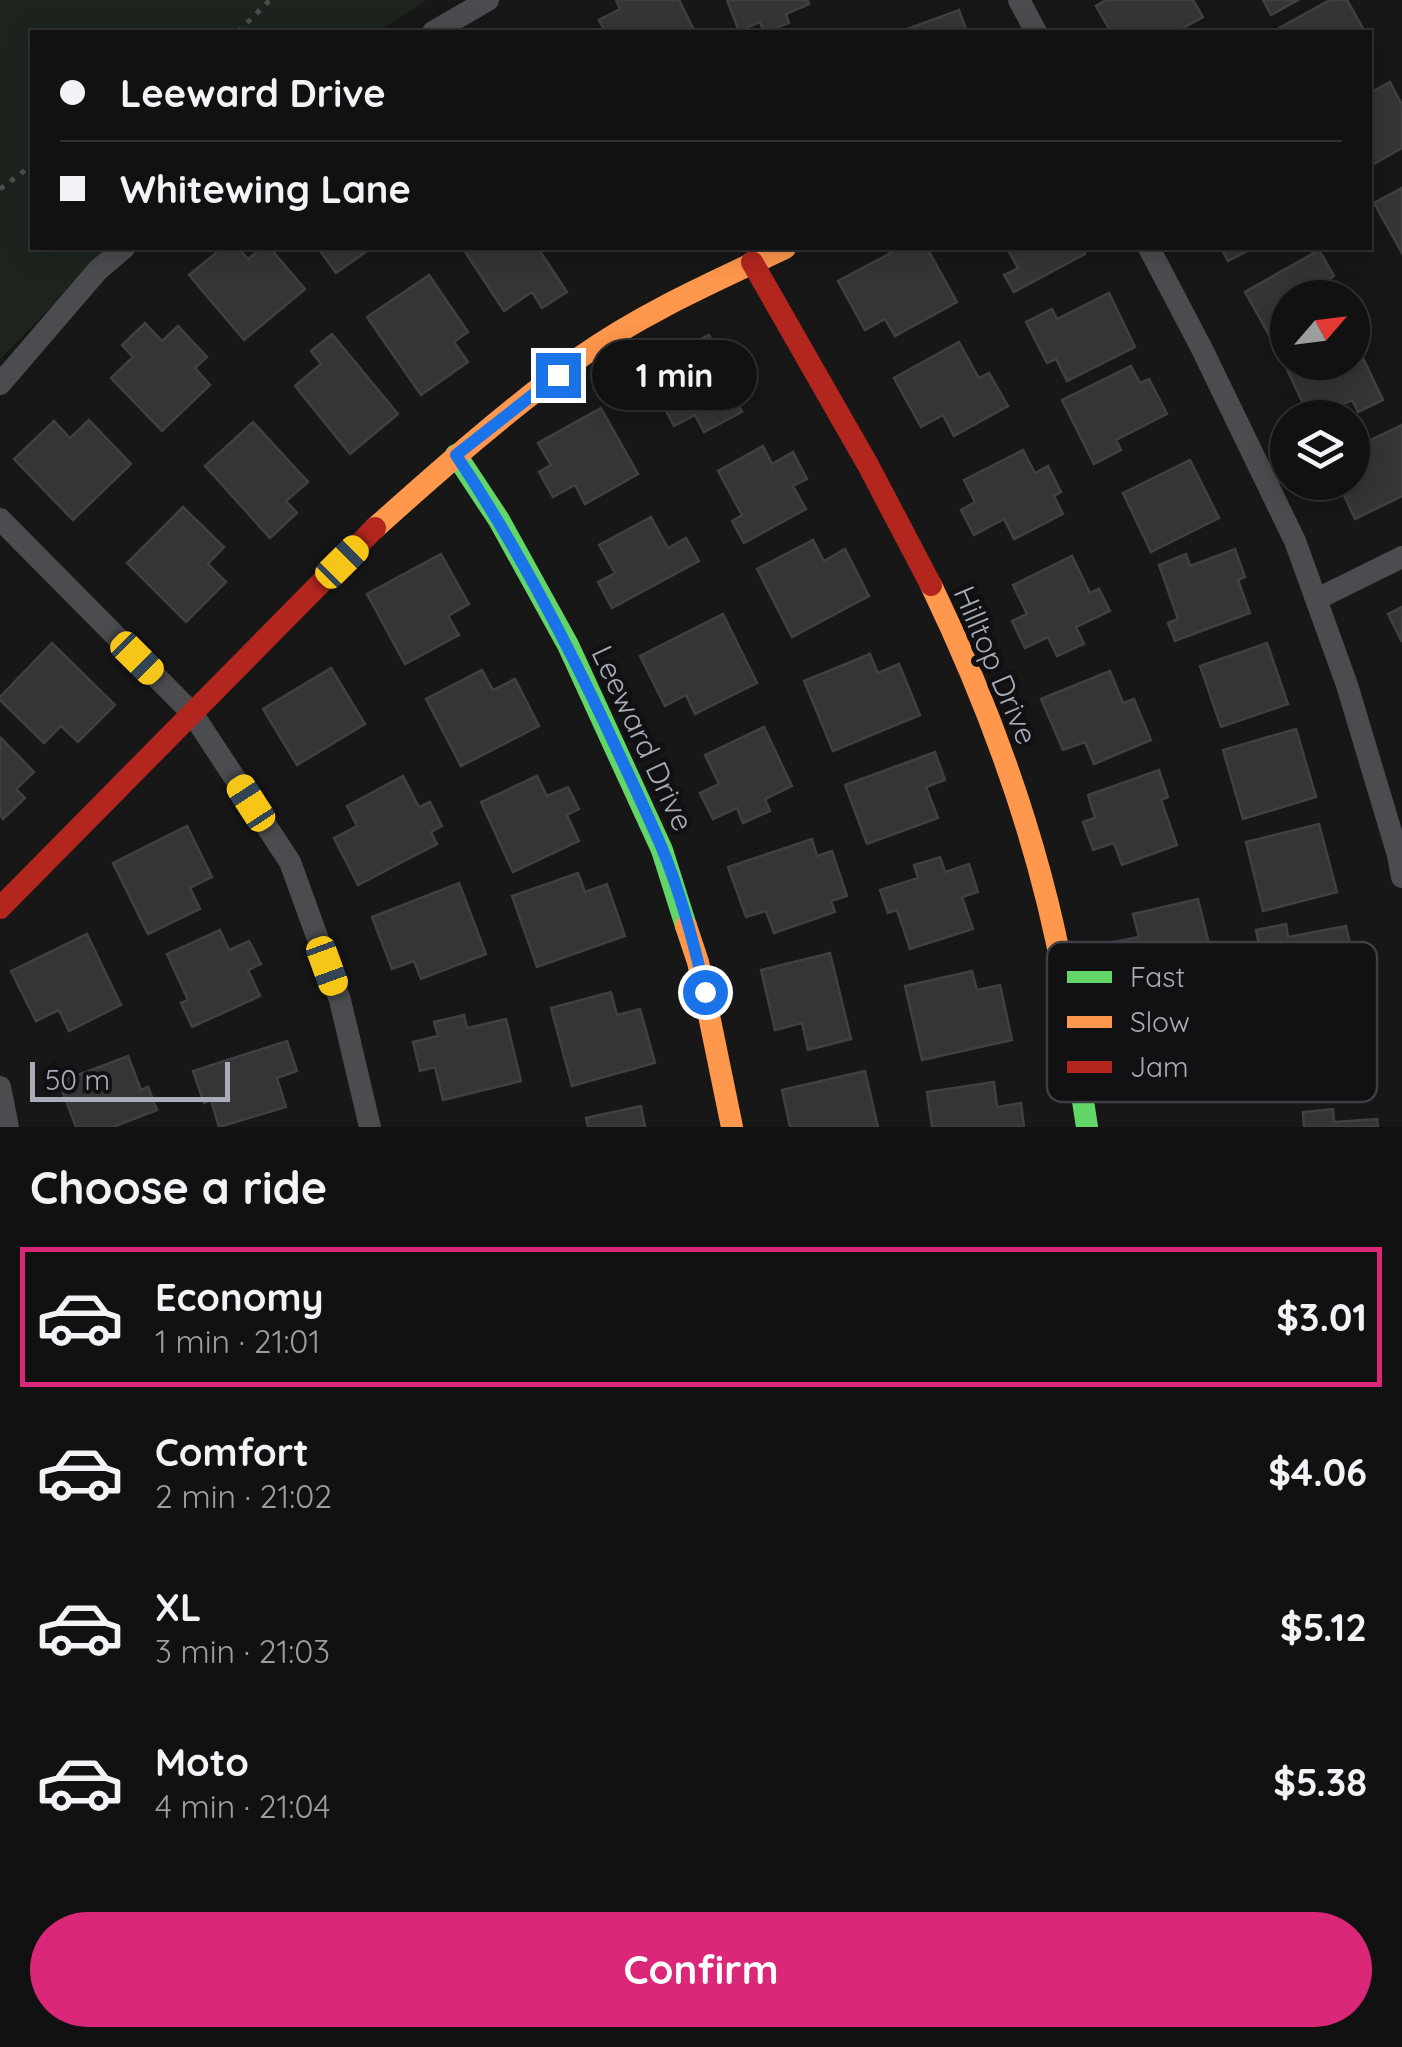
<!DOCTYPE html>
<meta charset="utf-8">
<style>
:root{--surface:#111;--page:#1a1a1a;--text:#f1f3f6;--muted:#9c9d9f;--line:#303131;--accent:#db2777}
body{margin:0;font-family:Quicksand,sans-serif;background:var(--page);color:var(--text);height:100vh;display:flex;flex-direction:column;font-size:38px;white-space:nowrap}
*{box-sizing:border-box;margin:0}
p{font-size:32px;color:var(--muted)}
.icon{flex:none;width:55px;height:55px;fill:none;stroke:currentColor;stroke-width:2;stroke-linecap:round;stroke-linejoin:round}
.map{position:relative;height:1127px;overflow:hidden}
.sheet{display:flex;flex-direction:column;background:var(--surface);flex:1}
.sheet>*{flex:none}
.hud{position:absolute;left:30px;top:30px;width:1342px;height:220px;border-radius:0px;box-shadow:0 5px 25px #0003,0 0 0 2px var(--line);display:grid;align-content:center;height:220px;padding:0 30px;background:var(--surface)}
.needle{width:65px;rotate:62deg}
.controls{position:absolute;left:1270px;top:280px;display:grid;gap:20px}
.controls a{display:grid;place-items:center;width:100px;height:100px;border-radius:50%;background:var(--surface);box-shadow:0 5px 25px #0003,0 0 0 2px var(--line);font-size:50px}
.scale{position:absolute;left:30px;bottom:25px;width:200px;box-sizing:border-box;padding-left:10px;border:5px solid #a8adb8;border-top:0;font-size:28px;line-height:35px;white-space:nowrap;color:#a8adb8;-webkit-text-stroke:8px #111113;paint-order:stroke}
.end{position:absolute;width:45px;height:45px;margin:-22px;border:12px solid #1a73e8;background:#fff;box-shadow:0 0 0 5px #fff}
.from{border-radius:50%}
.bubble{position:absolute;height:70px;border-radius:35px;background:var(--surface);box-shadow:0 5px 25px #0003,0 0 0 2px var(--line);font-size:32px;font-weight:700;line-height:70px;text-align:center}
.car{position:absolute;width:30px;height:60px;margin:-30px -15px;border-radius:12px;box-shadow:0 0 8px 2px #0007;background:linear-gradient(#f5c518 24%,#345 0 40%,#f5c518 0 76%,#345 0 86%,#f5c518 0)}
.hud b{display:flex;align-items:center;gap:35px;height:95px;font-size:38px}
.hud b+b{border-top:2px solid var(--line)}
.hud i{width:25px;height:25px;background:var(--text)}
ul{padding:0;list-style:none}
li{display:flex;align-items:center;gap:30px;height:140px;margin:0 20px 15px;padding:0 10px;border:5px solid transparent;border-radius:0px}
li div{flex:1}
li b{display:block;font-size:38px}
li em{font-style:normal;font-weight:700}
li.on{border-color:var(--accent)}
li>.icon{width:90px;height:90px;stroke-width:1.5}
h2{padding:0 30px;font-size:45px;line-height:120px}
.action{display:flex;gap:20px;margin-top:auto;padding:20px 30px}
.action a{flex:1;height:115px;border-radius:60px;background:var(--accent);color:#fff;font-size:40px;font-weight:700;line-height:115px;text-align:center}
.map>svg:first-child{display:block}
.green{fill:#1d241e}
.building{fill:#353536;stroke:#3f4043;stroke-width:2.5}
.lines{fill:none;stroke-linecap:round;stroke-linejoin:round}
.path{stroke:#4d4e52;stroke-width:5;stroke-dasharray:5 8;stroke-linecap:butt}
.street{stroke:#4b4c50;stroke-width:22}
.fast{stroke:#63d668;stroke-width:22}
.slow{stroke:#ff974d;stroke-width:22}
.jam{stroke:#b3261e;stroke-width:22}
.route{stroke:#1a73e8;stroke-width:12}
.labels{text-anchor:middle;dominant-baseline:central;stroke-width:10;stroke-linejoin:round;paint-order:stroke}
.street-label{font-size:30px;fill:#a8adb8;stroke:#111113}
.key{fill:#111113;stroke:#3e4045;stroke-width:2.5}
.key-label{font-size:28px;fill:#a8adb8}
</style>
<div class="map">
<svg width="1402" height="1127" viewBox="0 0 1402 1127">
<rect width="100%" height="100%" fill="#171717"/>
<polygon class="green" points="0,0 427,0 378,32 32,32 32,248 109,248 0,359"/>
<g class="building">
<polygon points="616,0 679,0 695,32 605,32 599,20 620,9"/>
<polygon points="727,0 808,0 809,4 786,14 789,23 764,32 760,22 739,31"/>
<polygon points="1106,0 1193,0 1203,17 1176,32 1111,32 1096,6"/>
<polygon points="1263,0 1298,0 1271,15"/>
<polygon points="1330,0 1347,0 1365,32 1281,32 1279,28"/>
<polygon points="959,10 967,32 899,32"/>
<polygon points="1390,82 1402,105 1402,148 1370,166 1370,93"/>
<polygon points="1402,188 1402,253 1374,203"/>
<polygon points="222,248 238,248 248,259 262,248 270,248 305,289 244,340 189,275"/>
<polygon points="318,248 371,248 336,273"/>
<polygon points="472,248 538,248 567,292 542,308 532,292 504,311 465,252"/>
<polygon points="900,248 927,248 957,302 895,336 885,319 865,330 838,281"/>
<polygon points="1007,248 1082,248 1085,254 1014,292 1004,275 1018,268"/>
<polygon points="1221,248 1253,248 1228,261"/>
<polygon points="1319,250 1334,276 1311,289 1316,298 1288,298 1288,332 1272,340 1245,292"/>
<polygon points="429,275 468,332 454,342 468,362 421,395 367,317"/>
<polygon points="1109,293 1135,347 1067,381 1056,359 1047,363 1026,322 1052,309 1057,319"/>
<polygon points="145,323 162,341 178,326 207,357 195,368 210,385 162,431 111,378 133,357 122,345"/>
<polygon points="332,334 398,414 350,454 295,386 321,364 311,351"/>
<polygon points="709,335 725,365 742,357 755,382 733,394 742,412 704,432 695,415 674,426 663,405 672,400 653,363"/>
<polygon points="1352,335 1383,400 1358,412 1352,400 1316,418 1310,418 1283,361 1288,359 1288,362 1352,362"/>
<polygon points="959,342 979,378 989,373 1008,406 954,436 943,415 921,427 894,378"/>
<polygon points="1131,366 1140,383 1149,379 1167,414 1116,440 1121,450 1094,464 1062,400"/>
<polygon points="601,408 638,474 585,504 575,485 553,497 539,472 551,465 538,443"/>
<polygon points="89,420 131,464 73,520 14,459 54,421 70,438"/>
<polygon points="253,422 308,482 286,501 297,513 270,538 205,466"/>
<polygon points="1402,425 1402,496 1355,519 1338,482 1352,482 1352,449"/>
<polygon points="763,446 772,464 793,452 807,479 793,486 806,509 744,543 732,521 742,515 718,471"/>
<polygon points="1023,450 1035,473 1048,466 1061,492 1054,496 1063,514 1014,539 1004,519 974,535 961,510 975,502 964,480"/>
<polygon points="1190,460 1219,518 1151,552 1123,493"/>
<polygon points="183,507 224,547 208,564 226,582 186,622 127,563"/>
<polygon points="651,517 668,548 686,538 699,561 612,608 598,582 615,573 599,545"/>
<polygon points="813,540 824,561 845,549 869,596 792,637 757,569"/>
<polygon points="1235,549 1245,577 1238,580 1250,613 1175,641 1168,623 1178,619 1159,565 1186,554 1190,566"/>
<polygon points="441,554 469,604 448,616 459,635 405,664 367,594"/>
<polygon points="1072,556 1090,593 1099,589 1110,611 1076,627 1084,644 1057,656 1048,637 1025,648 1012,621 1027,614 1013,585"/>
<polygon points="1402,607 1402,642 1388,614"/>
<polygon points="723,614 757,683 695,714 686,695 665,706 640,656"/>
<polygon points="52,643 115,705 78,742 61,726 44,743 0,700 0,697"/>
<polygon points="1267,643 1288,704 1221,727 1200,666"/>
<polygon points="870,654 878,673 899,664 920,715 833,751 804,681"/>
<polygon points="331,668 365,724 297,765 263,709"/>
<polygon points="482,670 493,690 515,679 539,726 461,766 426,699"/>
<polygon points="1110,671 1123,703 1134,699 1151,740 1094,764 1085,742 1063,750 1041,699"/>
<polygon points="764,727 792,786 765,799 770,811 743,823 737,808 713,819 700,793 719,784 705,755"/>
<polygon points="1296,729 1316,797 1243,819 1223,750"/>
<polygon points="0,737 34,772 16,789 25,798 3,819 0,815"/>
<polygon points="935,752 945,780 926,787 938,818 867,844 845,785"/>
<polygon points="1159,770 1168,797 1161,800 1177,845 1122,865 1114,843 1093,850 1083,822 1095,818 1088,795"/>
<polygon points="403,776 419,807 430,802 442,826 431,832 437,844 358,885 334,838 357,826 347,806"/>
<polygon points="537,776 547,796 568,787 579,809 567,815 579,841 513,872 481,802"/>
<polygon points="1319,824 1337,892 1263,911 1246,842"/>
<polygon points="187,826 212,877 190,888 200,909 148,934 113,863"/>
<polygon points="812,839 817,856 832,851 847,896 831,901 835,912 774,933 766,911 746,917 728,867"/>
<polygon points="940,857 945,872 969,864 978,892 962,897 973,929 910,949 897,910 888,913 880,890 918,878 914,865"/>
<polygon points="578,873 585,892 607,884 625,936 537,967 512,896"/>
<polygon points="459,883 486,954 421,979 414,961 392,969 372,917"/>
<polygon points="1198,899 1216,972 1126,994 1114,942 1139,937 1133,914"/>
<polygon points="1286,924 1288,937 1346,926 1355,966 1343,968 1347,989 1271,1005 1256,930"/>
<polygon points="220,930 229,950 249,941 261,964 248,970 260,996 192,1027 181,1003 188,1000 167,954"/>
<polygon points="87,934 121,1005 69,1031 59,1010 36,1021 11,971"/>
<polygon points="830,953 851,1039 808,1050 802,1023 775,1030 761,970"/>
<polygon points="972,971 977,990 1000,985 1012,1040 922,1060 905,986"/>
<polygon points="611,992 617,1015 640,1009 655,1063 572,1086 551,1008"/>
<polygon points="464,1015 467,1028 506,1019 521,1081 443,1100 435,1067 420,1071 413,1042 438,1036 434,1022"/>
<polygon points="287,1041 297,1071 277,1078 286,1107 219,1127 211,1100 204,1103 193,1071"/>
<polygon points="128,1056 141,1090 148,1087 157,1110 113,1127 76,1127 59,1082"/>
<polygon points="865,1071 878,1127 790,1127 782,1090"/>
<polygon points="994,1082 997,1107 1021,1103 1024,1127 932,1127 927,1092"/>
<polygon points="641,1106 645,1127 588,1127 586,1118"/>
<polygon points="1333,1109 1334,1122 1377,1119 1378,1127 1304,1127 1303,1112"/>
</g>
<g class="lines">
<g class="path">
<polyline points="238,32 270,0"/>
<polyline points="0,189 32,165"/>
</g>
<g class="street">
<polyline points="1019,0 1036,32"/>
<polyline points="433,32 488,0"/>
<polyline points="1149,248 1201,347 1295,541 1347,685 1398,855 1402,877"/>
<polyline points="0,384 98,270 124,248"/>
<polyline points="0,519 192,713 290,862 340,1000 370,1127"/>
<polyline points="1317,599 1402,557"/>
<polyline points="0,1087 8,1127"/>
</g>
<g class="fast">
<polyline points="456,455 499,520 568,645 662,850 686,926"/>
<polyline points="1065,984 1087,1127"/>
</g>
<g class="slow">
<path d="M375,528C442,468 509,409 582,356C644,312 716,281 785,248"/>
<path d="M931,585C992,712 1040,844 1065,984"/>
<polyline points="686,926 698,962 732,1127"/>
</g>
<g class="jam">
<polyline points="752,262 868,465 931,585"/>
<polyline points="0,908 375,528"/>
</g>
</g>
<g class="lines">
<path class="route" d="M558,375L456,455C513,540 560,629 604,722C623,763 643,804 661,846C679,889 695,947 705,992"/>
</g>
<g class="labels">
<g class="street-label">
<text transform="translate(996 665) rotate(67)">Hilltop Drive</text>
<text transform="translate(643 738) rotate(65)">Leeward Drive</text>
</g>
</g>
<rect x="1047" y="942" width="330" height="160" rx="15" class="key"/>
<rect x="1067" y="971" width="45" height="12" fill="#63d668"/>
<rect x="1067" y="1016" width="45" height="12" fill="#ff974d"/>
<rect x="1067" y="1061" width="45" height="12" fill="#b3261e"/>
<g class="key-label">
<text x="1130" y="987">Fast</text>
<text x="1130" y="1032">Slow</text>
<text x="1130" y="1077">Jam</text>
</g>
</svg>
<div class="controls">
<a><svg class="needle" viewBox="-14 -14 28 28"><path d="M0-13l5 13h-10z" fill="#e53935"/><path d="M0 13l5-13h-10z" fill="#9c9d9f"/></svg></a>
<a><svg class="icon" aria-label="layers" viewBox="0 0 24 24"><path d="M12 4l9 5-9 5-9-5zM3 14l9 5 9-5"/></svg></a>
</div>
<div class="scale">50 m</div>
<i class="end from" style="left:705px;top:992px"></i>
<i class="end" style="left:558px;top:375px"></i>
<div class="bubble" style="left:592px;top:340px;width:165px">1 min</div>
<i class="car" style="left:342px;top:562px;rotate:45deg"></i>
<i class="car" style="left:137px;top:658px;rotate:135deg"></i>
<i class="car" style="left:251px;top:803px;rotate:327deg"></i>
<i class="car" style="left:327px;top:966px;rotate:160deg"></i>
<div class="hud">
<b><i class="from"></i>Leeward Drive</b>
<b><i></i>Whitewing Lane</b>
</div>
</div>
<section class="sheet">
<h2>Choose a ride</h2>
<ul>
<li class="on"><svg class="icon" aria-label="car" viewBox="0 0 24 24"><path d="M5 17H2v-5l4-1 3-4h7l3 4 3 1v5h-3M9 17h6M6 11h13"/><circle cx="7" cy="17" r="2"/><circle cx="17" cy="17" r="2"/></svg><div><b>Economy</b><p>1 min · 21:01</p></div><em>$3.01</em></li>
<li><svg class="icon" aria-label="car" viewBox="0 0 24 24"><path d="M5 17H2v-5l4-1 3-4h7l3 4 3 1v5h-3M9 17h6M6 11h13"/><circle cx="7" cy="17" r="2"/><circle cx="17" cy="17" r="2"/></svg><div><b>Comfort</b><p>2 min · 21:02</p></div><em>$4.06</em></li>
<li><svg class="icon" aria-label="car" viewBox="0 0 24 24"><path d="M5 17H2v-5l4-1 3-4h7l3 4 3 1v5h-3M9 17h6M6 11h13"/><circle cx="7" cy="17" r="2"/><circle cx="17" cy="17" r="2"/></svg><div><b>XL</b><p>3 min · 21:03</p></div><em>$5.12</em></li>
<li><svg class="icon" aria-label="car" viewBox="0 0 24 24"><path d="M5 17H2v-5l4-1 3-4h7l3 4 3 1v5h-3M9 17h6M6 11h13"/><circle cx="7" cy="17" r="2"/><circle cx="17" cy="17" r="2"/></svg><div><b>Moto</b><p>4 min · 21:04</p></div><em>$5.38</em></li>
</ul>
<div class="action"><a>Confirm</a></div>
</section>
